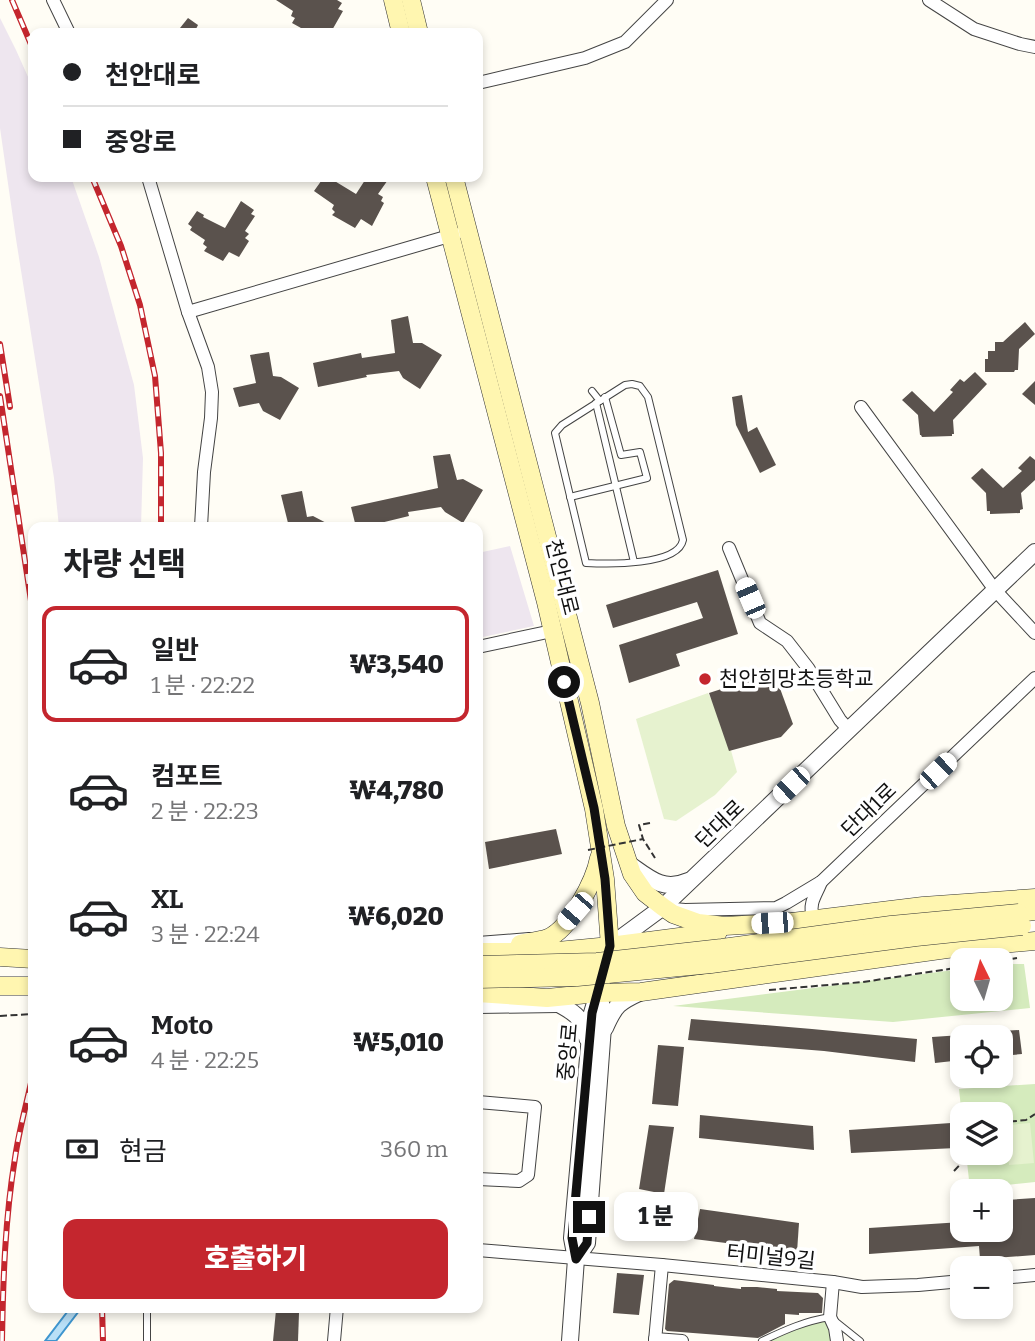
<!DOCTYPE html>
<html lang="ko">
<meta charset="utf-8">
<style>
:root{--surface:#fff;--page:#f2f2f2;--text:#202124;--muted:#757577;--line:#e0e0e0;--accent:#c4262e}
body{margin:0;font-family:Bitter,"Noto Sans KR",serif;background:var(--page);color:var(--text);height:100vh;display:flex;flex-direction:column;font-size:26px;white-space:nowrap}
*{box-sizing:border-box;margin:0}
p{font-size:23px;color:var(--muted)}
.icon{flex:none;width:38px;height:38px;fill:none;stroke:currentColor;stroke-width:2;stroke-linecap:round;stroke-linejoin:round}
.map{position:relative;flex:1;overflow:hidden}
.drawer{position:absolute;left:28px;top:522px;width:455px;height:791px;display:flex;flex-direction:column;background:var(--surface);border-radius:14px;box-shadow:0 4px 10px #0003}
.drawer>*{flex:none}
.hud{position:absolute;left:28px;top:28px;width:455px;height:154px;border-radius:14px;box-shadow:0 4px 10px #0003;display:grid;align-content:center;height:154px;padding:0 35px;background:var(--surface)}
.needle{width:46px;rotate:355deg}
.buttons{position:absolute;left:950px;top:948px;display:grid;gap:14px}
.buttons a{display:grid;place-items:center;width:63px;height:63px;border-radius:14px;background:var(--surface);box-shadow:0 4px 10px #0003;font-size:35px}
.end{position:absolute;width:32px;height:32px;margin:-16px;border:9px solid #111;background:#fff;box-shadow:0 0 0 4px #fff}
.from{border-radius:50%}
.bubble{position:absolute;height:49px;border-radius:14px;background:var(--surface);box-shadow:0 4px 10px #0003;font-size:23px;font-weight:800;line-height:49px;text-align:center}
.car{position:absolute;width:21px;height:42px;margin:-21px -10px;border-radius:9px;box-shadow:0 0 5px 2px #0007;background:linear-gradient(#fff 24%,#345 0 40%,#fff 0 76%,#345 0 86%,#fff 0)}
.hud b{display:flex;align-items:center;gap:24px;height:66px;font-size:26px}
.hud b+b{border-top:2px solid var(--line)}
.hud i{width:18px;height:18px;background:var(--text)}
ul{padding:0;list-style:none}
li{display:flex;align-items:center;gap:21px;height:116px;margin:0 14px 10px;padding:0 21px;border:4px solid transparent;border-radius:14px}
li div{flex:1}
li b{display:block;font-size:26px}
li em{font-style:normal;font-weight:800}
li.current{border-color:var(--accent)}
li>.icon{width:63px;height:63px;stroke-width:1.5}
h2{padding:0 35px;font-size:32px;line-height:84px}
.pay{display:flex;align-items:center;gap:18px;height:77px;padding:0 35px;font-size:26px}
.pay p{margin-inline-start:auto}
.button{display:flex;gap:14px;margin-top:auto;padding:14px 35px}
.button a{flex:1;height:80px;border-radius:14px;background:var(--accent);color:#fff;font-size:28px;font-weight:800;line-height:80px;text-align:center}
.map>svg:first-child{display:block}
.industrial{fill:#eee6ef}
.green{fill:#d5ebbd}
.pitch{fill:#e6f2cf}
.water{fill:#b9e0f7;stroke:#3f96cf;stroke-width:2}
.building{fill:#5a524d}
.lines{fill:none;stroke-linecap:round;stroke-linejoin:round}
.service-casing{stroke:#444;stroke-width:8}
.minor-casing{stroke:#444;stroke-width:14}
.tertiary-casing{stroke:#444;stroke-width:18}
.secondary-casing{stroke:#333;stroke-width:19}
.path{stroke:#333;stroke-width:2;stroke-dasharray:7 3.5;stroke-linecap:butt}
.service{stroke:#fff;stroke-width:6}
.minor{stroke:#fff;stroke-width:12}
.tertiary{stroke:#fff;stroke-width:16}
.secondary{stroke:#fff6b0;stroke-width:18}
.rail-casing{stroke:#c4262e;stroke-width:6}
.rail{stroke:#fff;stroke-width:3.5;stroke-dasharray:10;stroke-linecap:butt}
.secondary-bridge-casing{stroke:#333;stroke-width:19;stroke-linecap:butt}
.path-bridge{stroke:#333;stroke-width:2;stroke-dasharray:7 3.5;stroke-linecap:butt}
.secondary-bridge{stroke:#fff6b0;stroke-width:18}
.route{stroke:#111;stroke-width:9}
.poi-dot{fill:#c4262e;stroke:#fff;stroke-width:2.5}
.labels{text-anchor:middle;dominant-baseline:central;stroke-width:7;stroke-linejoin:round;paint-order:stroke}
.street-label{font-size:21px;fill:#111;stroke:#fff}
.poi-label{font-size:21px;fill:#111;stroke:#fff;text-anchor:start}
</style>
<div class="map">
<svg width="1035" height="1341" viewBox="0 0 1035 1341">
<rect width="100%" height="100%" fill="#fffdf5"/>
<g class="industrial">
<polygon points="0,18 16,50 33,88 33,177 71,177 99,257 134,385 143,458 141,527 59,527 54,478 16,239 0,128"/>
<polygon points="510,546 534,626 478,638 478,553"/>
</g>
<g class="green">
<polygon points="1001,964 1024,964 1030,1008 893,1022 673,1006 962,969 962,999 1001,999"/>
<polygon points="1035,1084 1035,1182 970,1189 966,1153 1001,1153 1001,1115 962,1115 962,1118 959,1089"/>
<polygon points="824,1321 829,1324 830,1341 770,1341 793,1329"/>
</g>
<g class="pitch">
<polygon points="708,693 723,722 737,772 715,795 676,821 664,819 636,719"/>
<polygon points="1030,1123 1034,1163 1009,1165 1005,1130 1009,1125"/>
</g>
<polygon class="water" points="71,1307 82,1307 56,1341 45,1341"/>
<g class="building">
<polygon points="276,0 337,0 342,3 338,9 343,11 331,32 321,28 317,33 310,33 292,23 295,18 291,16 293,11"/>
<polygon points="188,18 198,25 194,33 176,33"/>
<polygon points="324,177 328,177 356,194 367,177 390,177 378,194 383,197 381,201 384,203 372,226 361,219 355,228 332,215 335,212 332,209 334,205 314,191"/>
<polygon points="241,201 254,210 251,214 255,216 245,231 249,234 245,238 249,241 239,257 229,252 223,261 204,251 207,247 203,244 205,240 190,230 192,227 188,224 197,211 204,215 203,217 225,228"/>
<polygon points="408,316 413,343 422,343 442,355 420,389 403,378 399,371 366,375 367,377 318,387 313,363 361,353 362,358 395,353 391,320"/>
<polygon points="1025,322 1035,334 1019,349 1018,370 1015,370 1014,372 985,372 985,359 988,359 988,351 995,351 995,342 1003,342"/>
<polygon points="269,352 273,376 281,377 299,388 280,420 263,411 259,403 239,407 233,388 256,383 250,355"/>
<polygon points="975,372 987,384 953,420 954,434 952,434 952,436 922,437 921,435 920,435 918,415 902,400 912,391 934,412 953,392 950,390 960,379 964,382"/>
<polygon points="1035,381 1035,405 1022,394"/>
<polygon points="742,395 748,432 757,427 776,465 760,473 736,425 732,397"/>
<polygon points="450,454 457,480 463,479 483,490 463,523 445,512 441,507 408,512 409,516 364,527 356,527 351,507 438,488 433,456"/>
<polygon points="1030,456 1035,460 1035,480 1021,493 1023,509 1020,510 1020,513 990,514 990,511 987,511 986,493 971,478 982,468 1003,488 1022,471 1018,468"/>
<polygon points="302,491 307,517 313,516 334,527 289,527 281,495"/>
<polygon points="718,570 738,634 676,654 680,666 629,683 619,645 703,618 697,602 613,628 606,605"/>
<polygon points="774,672 793,724 781,737 729,751 709,693"/>
<polygon points="556,829 562,854 489,869 485,842"/>
<polygon points="691,1019 812,1029 917,1039 915,1062 824,1051 688,1040"/>
<polygon points="1019,1030 1022,1054 1001,1056 1001,1031"/>
<polygon points="962,1035 962,1060 935,1063 932,1037"/>
<polygon points="658,1045 684,1047 678,1106 652,1104"/>
<polygon points="700,1115 813,1126 814,1150 699,1138"/>
<polygon points="951,1123 956,1148 851,1153 849,1130"/>
<polygon points="649,1125 674,1127 664,1194 639,1189"/>
<polygon points="1035,1198 1035,1255 980,1259 979,1246 869,1254 869,1228 962,1222 962,1230 1001,1230 1001,1218 1007,1218 1006,1200"/>
<polygon points="700,1209 799,1223 797,1252 694,1239"/>
<polygon points="617,1273 644,1275 639,1315 613,1313"/>
<polygon points="674,1280 714,1285 714,1286 741,1289 741,1287 757,1287 777,1289 777,1291 818,1293 823,1298 822,1313 799,1313 799,1315 785,1314 785,1324 758,1338 667,1331 665,1329 669,1284"/>
<polygon points="276,1310 299,1313 298,1341 273,1341"/>
</g>
<g class="lines">
<g class="service-casing">
<g id="service">
<path d="M632,384L640,386L648,397L683,540C678,566 607,564 586,563L555,433L562,425L625,385Z"/>
<polyline points="592,391 600,401"/>
<polyline points="596,403 634,562"/>
<polyline points="570,497 647,478 640,452 621,455 605,397"/>
<polyline points="147,1341 147,1307"/>
<path d="M762,1341C785,1330 805,1321 830,1317L860,1341"/>
</g>
</g>
<g class="minor-casing">
<g id="minor">
<polyline points="53,0 69,33"/>
<polyline points="929,0 974,29 1020,44 1035,47"/>
<polyline points="478,83 585,58 625,42 667,0"/>
<polyline points="148,177 188,312 208,367 212,392 211,418 204,472 201,527"/>
<polyline points="188,312 456,234"/>
<polyline points="861,407 995,590 1035,633"/>
<polyline points="729,548 760,623 787,641 808,668 840,720 849,730"/>
<polyline points="478,647 552,631"/>
<path d="M821,882C817,893 808,904 813,915L822,919"/>
<polyline points="674,909 685,910 776,908 786,903 821,882 1035,678"/>
<polyline points="478,943 529,939"/>
<polyline points="478,1007 558,1006"/>
<polyline points="478,1102 535,1107 528,1175 519,1181 478,1179"/>
<polyline points="478,1250 662,1265 833,1282 862,1287 918,1285 962,1281"/>
<polyline points="1001,1278 1035,1275"/>
<polyline points="833,1282 830,1317 835,1328 837,1341"/>
<polyline points="655,1339 682,1341"/>
<polyline points="334,1341 337,1307"/>
<polyline points="655,1341 662,1265"/>
</g>
</g>
<g class="tertiary-casing">
<g id="tertiary">
<path d="M629,864C649,878 663,892 688,881"/>
<polyline points="610,946 663,907 1035,552"/>
<path d="M547,998C566,1008 585,1015 587,1038"/>
<path d="M605,1028C615,1005 619,1002 641,992"/>
<polyline points="576,1259 587,1243 604,1013 598,994"/>
<polyline points="570,1341 576,1259 572,1238 592,1013 598,993"/>
</g>
</g>
<g class="secondary-casing">
<g id="secondary">
<polyline points="393,0 401,33"/>
<polyline points="411,0 419,33"/>
<polyline points="435,177 546,602 594,809 605,879 610,946 598,993"/>
<polyline points="454,177 590,703 616,826 632,874 645,893 663,907 673,914 698,923 725,926 795,922"/>
<polyline points="1019,913 1035,911"/>
<polyline points="784,923 923,906 1035,898"/>
<path d="M520,944C529,942 539,941 548,938C570,929 595,880 599,858"/>
<polyline points="478,952 547,952 610,946 718,932"/>
<polyline points="0,957 33,959"/>
<polyline points="0,986 33,986"/>
<polyline points="478,993 547,998 598,993 641,992 947,949 1035,941"/>
</g>
</g>
<g class="path">
<polyline points="650,823 639,825 643,839 655,858"/>
<polyline points="1001,961 1017,958"/>
<polyline points="769,990 863,982 962,967"/>
<polyline points="0,1016 33,1014"/>
<polyline points="1001,1137 1001,1127 1006,1122 1026,1120 1035,1114"/>
<polyline points="954,1171 971,1153"/>
</g>
<use href="#service" class="service"/>
<use href="#minor" class="minor"/>
<use href="#tertiary" class="tertiary"/>
<use href="#secondary" class="secondary"/>
<g class="rail-casing">
<g id="rail">
<polyline points="12,0 33,49"/>
<polyline points="92,177 121,246 140,305 155,376 161,453 161,527"/>
<polyline points="0,344 10,407"/>
<polyline points="0,396 33,614"/>
<polyline points="102,1307 103,1341"/>
<path d="M2,1341C3,1280 5,1219 15,1158C19,1130 27,1102 33,1074"/>
</g>
</g>
<use href="#rail" class="rail"/>
<g class="secondary-bridge-casing">
<g id="secondary-bridge">
<polyline points="478,965 597,962 722,948 891,925 1019,913"/>
<polyline points="478,979 577,977 711,964 916,937 1022,926"/>
</g>
</g>
<polyline class="path-bridge" points="588,850 643,839"/>
<use href="#secondary-bridge" class="secondary-bridge"/>
</g>
<g class="lines">
<polyline class="route" points="564,682 594,808 605,879 610,946 592,1013 572,1238 576,1259 587,1243 589,1217"/>
</g>
<circle class="poi-dot" cx="705" cy="679" r="7"/>
<g class="labels">
<g class="street-label">
<text transform="translate(562 577) rotate(76)">천안대로</text>
<text transform="translate(869 810) rotate(-44)">단대1로</text>
<text transform="translate(720 824) rotate(-44)">단대로</text>
<text transform="translate(568 1052) rotate(-85)">중앙로</text>
<text transform="translate(771 1257) rotate(6)">터미널9길</text>
</g>
<g class="poi-label">
<text x="719" y="679">천안희망초등학교</text>
</g>
</g>
</svg>
<div class="buttons">
<a><svg class="needle" viewBox="-14 -14 28 28"><path d="M0-13l5 13h-10z" fill="#e53935"/><path d="M0 13l5-13h-10z" fill="#757577"/></svg></a>
<a><svg class="icon" aria-label="locate" viewBox="0 0 24 24"><circle cx="12" cy="12" r="6"/><path d="M12 2v4M12 18v4M2 12h4M18 12h4"/></svg></a>
<a><svg class="icon" aria-label="layers" viewBox="0 0 24 24"><path d="M12 4l9 5-9 5-9-5zM3 14l9 5 9-5"/></svg></a>
<a>+</a>
<a>−</a>
</div>
<i class="end from" style="left:564px;top:682px"></i>
<i class="end" style="left:589px;top:1217px"></i>
<div class="bubble" style="left:614px;top:1192px;width:84px">1 분</div>
<i class="car" style="left:750px;top:598px;rotate:337deg"></i>
<i class="car" style="left:938px;top:771px;rotate:46deg"></i>
<i class="car" style="left:791px;top:785px;rotate:226deg"></i>
<i class="car" style="left:575px;top:911px;rotate:221deg"></i>
<i class="car" style="left:772px;top:923px;rotate:267deg"></i>
<div class="hud">
<b><i class="from"></i>천안대로</b>
<b><i></i>중앙로</b>
</div>
<section class="drawer">
<h2>차량 선택</h2>
<ul>
<li class="current"><svg class="icon" aria-label="car" viewBox="0 0 24 24"><path d="M5 17H2v-5l4-1 3-4h7l3 4 3 1v5h-3M9 17h6M6 11h13"/><circle cx="7" cy="17" r="2"/><circle cx="17" cy="17" r="2"/></svg><div><b>일반</b><p>1 분 · 22:22</p></div><em>₩3,540</em></li>
<li><svg class="icon" aria-label="car" viewBox="0 0 24 24"><path d="M5 17H2v-5l4-1 3-4h7l3 4 3 1v5h-3M9 17h6M6 11h13"/><circle cx="7" cy="17" r="2"/><circle cx="17" cy="17" r="2"/></svg><div><b>컴포트</b><p>2 분 · 22:23</p></div><em>₩4,780</em></li>
<li><svg class="icon" aria-label="car" viewBox="0 0 24 24"><path d="M5 17H2v-5l4-1 3-4h7l3 4 3 1v5h-3M9 17h6M6 11h13"/><circle cx="7" cy="17" r="2"/><circle cx="17" cy="17" r="2"/></svg><div><b>XL</b><p>3 분 · 22:24</p></div><em>₩6,020</em></li>
<li><svg class="icon" aria-label="car" viewBox="0 0 24 24"><path d="M5 17H2v-5l4-1 3-4h7l3 4 3 1v5h-3M9 17h6M6 11h13"/><circle cx="7" cy="17" r="2"/><circle cx="17" cy="17" r="2"/></svg><div><b>Moto</b><p>4 분 · 22:25</p></div><em>₩5,010</em></li>
</ul>
<div class="pay"><svg class="icon" aria-label="cash" viewBox="0 0 24 24"><path d="M3 7h18v10H3z"/><circle cx="12" cy="12" r="2"/></svg>현금<p>360 m</p></div>
<div class="button"><a>호출하기</a></div>
</section>
</div>
